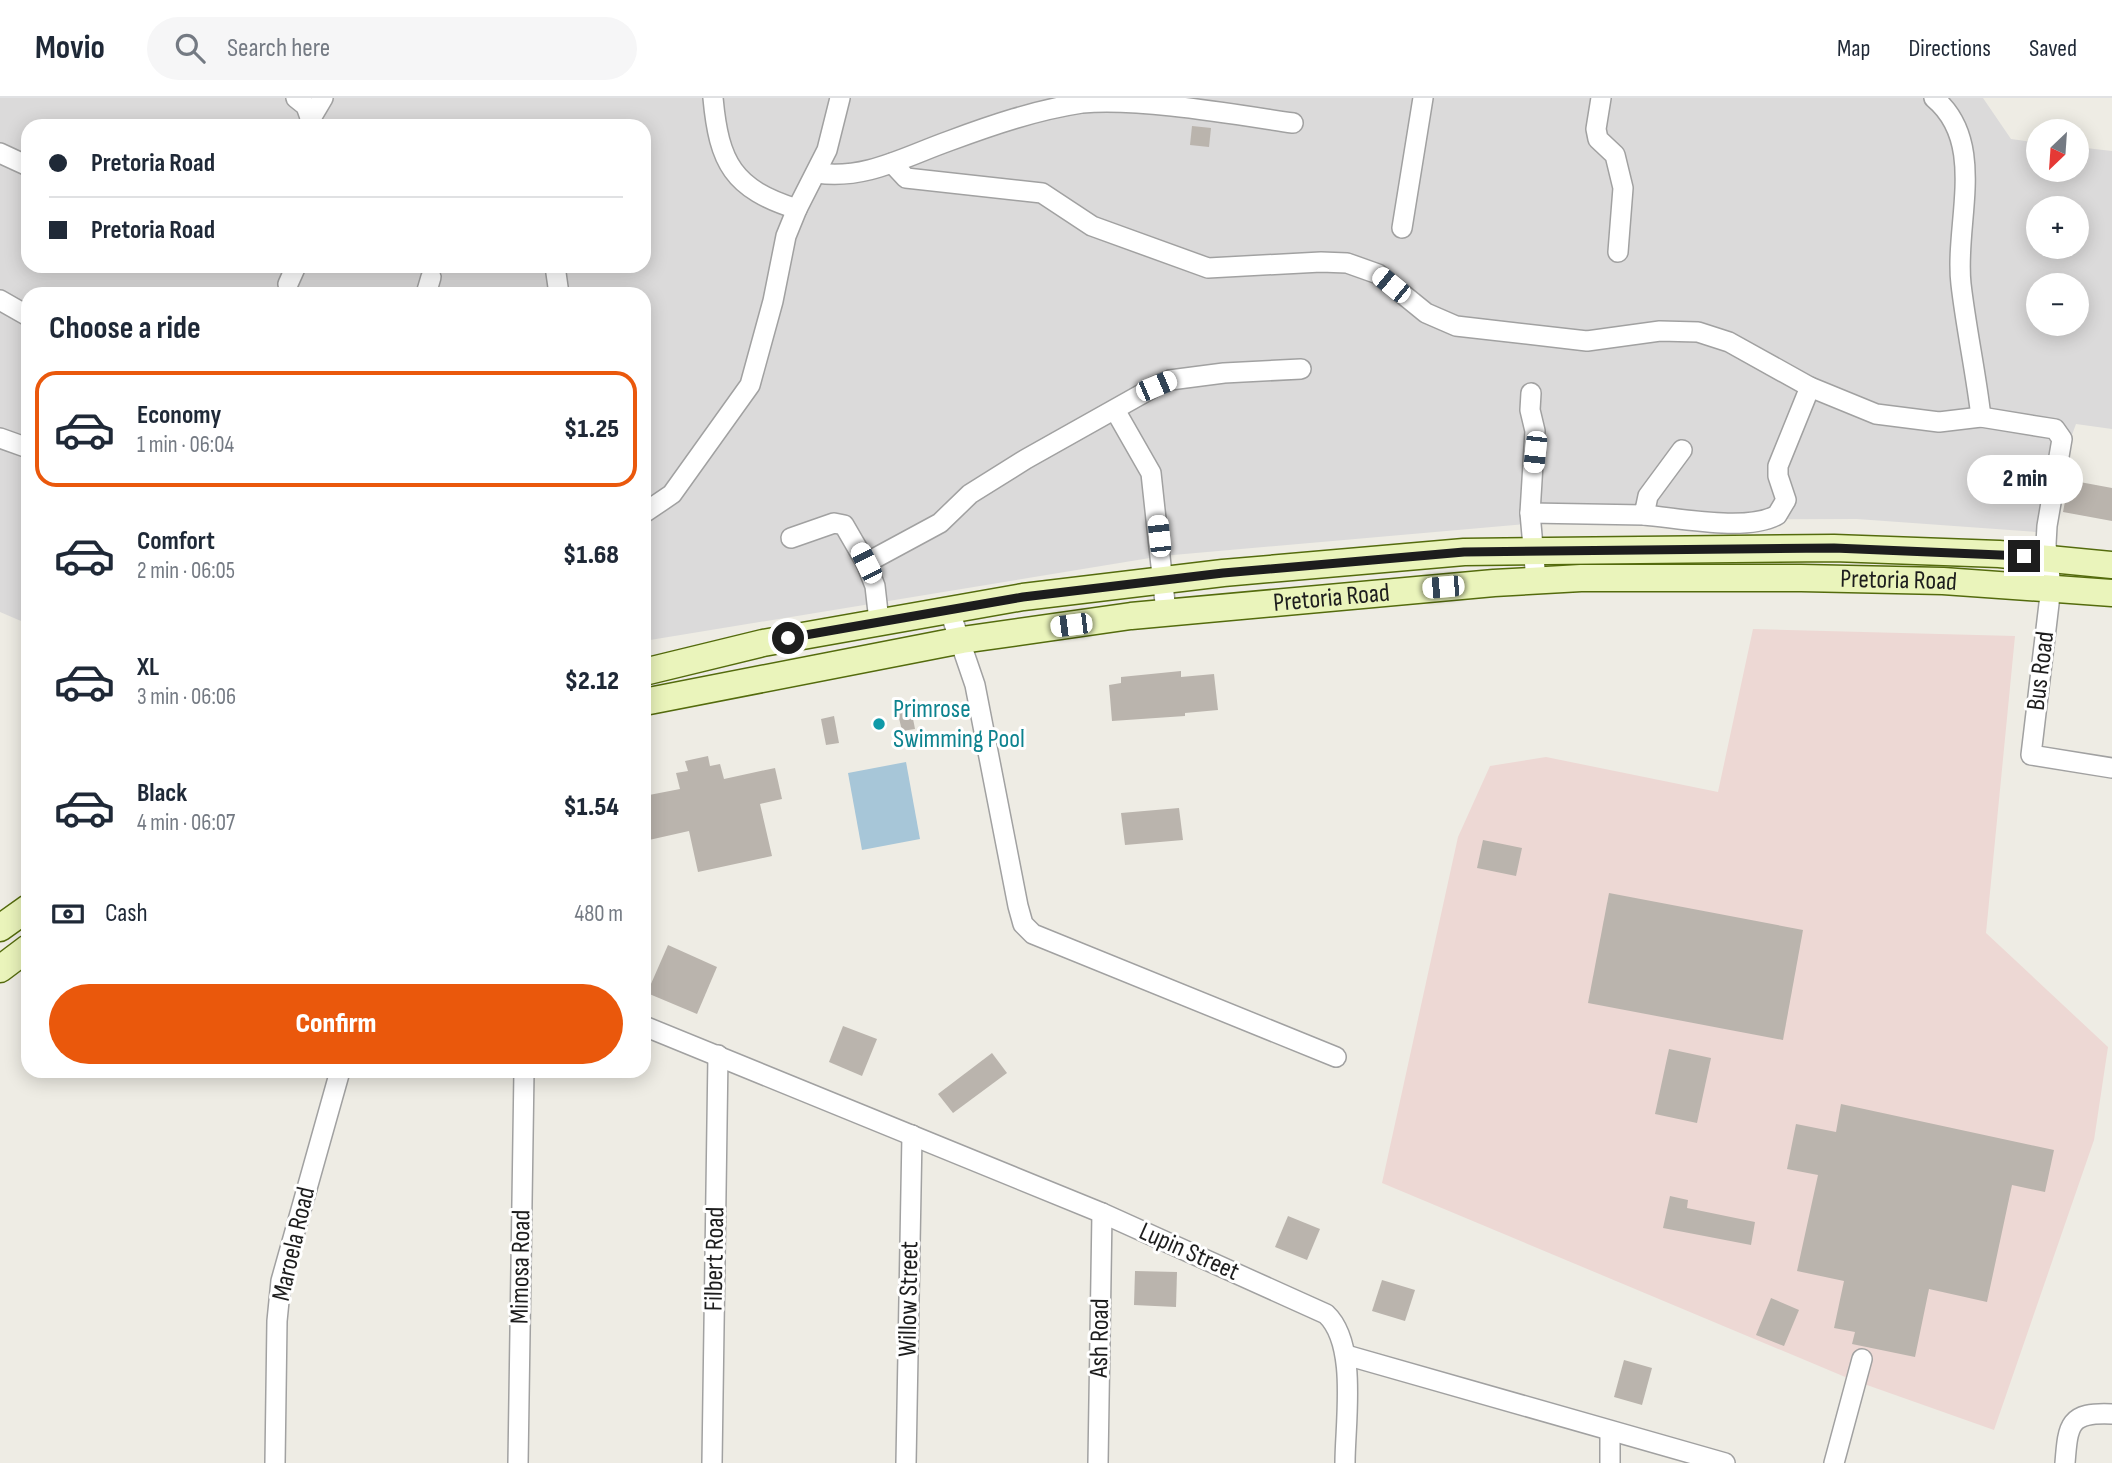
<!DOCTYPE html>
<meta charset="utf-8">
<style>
:root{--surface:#fff;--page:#f6f6f7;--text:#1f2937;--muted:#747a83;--line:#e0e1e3;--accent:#ea580c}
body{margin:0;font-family:"Sofia Sans Condensed",sans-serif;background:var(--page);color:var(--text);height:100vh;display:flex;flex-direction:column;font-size:26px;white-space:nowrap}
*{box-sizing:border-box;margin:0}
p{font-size:23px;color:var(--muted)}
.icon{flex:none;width:38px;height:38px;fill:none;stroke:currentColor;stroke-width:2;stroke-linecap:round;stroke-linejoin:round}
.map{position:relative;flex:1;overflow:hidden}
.details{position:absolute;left:21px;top:189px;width:630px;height:791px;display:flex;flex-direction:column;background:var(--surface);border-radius:21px;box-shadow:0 4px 18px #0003}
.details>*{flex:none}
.banner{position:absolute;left:21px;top:21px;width:630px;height:154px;border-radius:21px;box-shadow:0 4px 18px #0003;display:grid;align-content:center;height:154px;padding:0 28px;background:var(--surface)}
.needle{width:46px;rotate:205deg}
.tools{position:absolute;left:2026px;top:21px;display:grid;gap:14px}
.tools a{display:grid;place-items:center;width:63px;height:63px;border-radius:50%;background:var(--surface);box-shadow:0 4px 18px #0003;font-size:35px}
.end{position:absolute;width:32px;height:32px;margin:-16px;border:9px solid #1d1d1d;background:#fff;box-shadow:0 0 0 4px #fff}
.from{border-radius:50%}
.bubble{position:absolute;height:49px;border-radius:24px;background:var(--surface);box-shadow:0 4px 18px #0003;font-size:23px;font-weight:800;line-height:49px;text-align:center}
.car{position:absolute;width:21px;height:42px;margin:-21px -10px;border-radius:9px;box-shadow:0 0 5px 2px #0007;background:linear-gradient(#fff 24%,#345 0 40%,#fff 0 76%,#345 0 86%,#fff 0)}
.banner b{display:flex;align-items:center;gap:24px;height:66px;font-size:26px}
.banner b+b{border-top:2px solid var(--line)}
.banner i{width:18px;height:18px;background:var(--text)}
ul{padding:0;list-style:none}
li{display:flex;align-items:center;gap:21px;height:116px;margin:0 14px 10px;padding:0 14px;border:4px solid transparent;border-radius:21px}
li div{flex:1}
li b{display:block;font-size:26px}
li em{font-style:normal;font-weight:800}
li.current{border-color:var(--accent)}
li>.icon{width:63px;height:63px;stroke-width:1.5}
h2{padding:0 28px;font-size:32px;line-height:84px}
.pay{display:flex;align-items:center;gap:18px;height:77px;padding:0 28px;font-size:26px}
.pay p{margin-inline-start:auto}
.button{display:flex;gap:14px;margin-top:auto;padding:14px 28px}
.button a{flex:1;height:80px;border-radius:42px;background:var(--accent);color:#fff;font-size:28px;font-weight:800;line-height:80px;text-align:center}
header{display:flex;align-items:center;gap:42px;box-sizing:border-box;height:98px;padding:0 35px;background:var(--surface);border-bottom:2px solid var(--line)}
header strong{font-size:33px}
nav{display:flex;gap:38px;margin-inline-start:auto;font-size:24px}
.search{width:490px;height:63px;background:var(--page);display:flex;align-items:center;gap:18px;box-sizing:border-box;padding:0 24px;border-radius:38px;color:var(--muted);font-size:26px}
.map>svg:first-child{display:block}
.residential{fill:#dbdada;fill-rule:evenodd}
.commercial{fill:#edd8d4}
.water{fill:#a7c6d8}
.building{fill:#bab4ad}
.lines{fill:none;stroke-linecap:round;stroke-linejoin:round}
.street-casing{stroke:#a1a1a1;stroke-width:22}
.secondary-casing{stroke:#546b0d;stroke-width:29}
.street{stroke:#fff;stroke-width:19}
.secondary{stroke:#eaf4bb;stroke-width:26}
.route{stroke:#1d1d1d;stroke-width:9}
.culture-dot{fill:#0f9aa8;stroke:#fff;stroke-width:2.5}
.labels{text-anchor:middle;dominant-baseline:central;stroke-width:6;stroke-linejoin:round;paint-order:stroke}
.street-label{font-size:26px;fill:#1d1d1d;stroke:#fff}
.culture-label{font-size:26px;fill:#0d838f;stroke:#fff;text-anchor:start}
</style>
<header>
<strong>Movio</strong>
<div class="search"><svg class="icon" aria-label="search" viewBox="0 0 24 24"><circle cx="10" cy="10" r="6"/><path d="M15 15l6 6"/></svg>Search here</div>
<nav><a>Map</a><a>Directions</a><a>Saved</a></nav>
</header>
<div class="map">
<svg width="2112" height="1365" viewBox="0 0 2112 1365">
<rect width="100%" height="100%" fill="#eeece4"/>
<path class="residential" d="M0,0H1983L2011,41L2039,45V72H2077V49L2112,53V331L2076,326L2036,434L1857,421L1572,422L1162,458L644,543V196H28V526L0,514ZM28,28H644V168H28ZM2039,110H2077V149H2039ZM2039,187H2077V226H2039Z"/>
<polygon class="commercial" points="1753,531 2015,538 1986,835 2108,949 2094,1042 1994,1332 1850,1281 1382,1085 1458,739 1490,668 1546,659 1718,694"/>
<polygon class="water" points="906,664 920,741 862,752 848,675"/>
<g class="building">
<polygon points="1192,28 1211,30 1209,49 1190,47"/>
<polygon points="2069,382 2112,390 2112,423 2063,414"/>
<polygon points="1181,573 1181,579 1214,576 1218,612 1185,615 1185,618 1112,623 1109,587 1121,585 1121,579"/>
<polygon points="910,605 915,631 902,633 896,607"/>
<polygon points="834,618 839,645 826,647 821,621"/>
<polygon points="708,658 710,668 720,666 724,681 775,670 782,701 760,706 772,758 698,774 689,733 649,742 647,731 644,731 644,698 680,691 676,675 688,673 685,663"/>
<polygon points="1179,710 1183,742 1125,747 1121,715"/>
<polygon points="1483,742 1522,750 1516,778 1477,770"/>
<polygon points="1609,795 1803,832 1783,942 1588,905"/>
<polygon points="668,847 717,869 697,916 647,895"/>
<polygon points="843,928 877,941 862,978 829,964"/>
<polygon points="1669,951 1711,960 1697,1025 1655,1016"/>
<polygon points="992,955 1007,975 953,1015 938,996"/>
<polygon points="1841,1006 2054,1052 2045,1094 2012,1087 1987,1204 1929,1191 1915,1259 1852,1246 1855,1234 1834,1230 1844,1183 1797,1173 1818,1077 1787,1071 1796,1026 1836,1034"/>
<polygon points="1670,1098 1688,1102 1687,1110 1755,1124 1751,1147 1663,1130"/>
<polygon points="1288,1118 1320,1131 1307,1162 1275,1149"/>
<polygon points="1135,1173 1177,1174 1176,1209 1134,1207"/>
<polygon points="1382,1182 1415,1192 1405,1223 1372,1213"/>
<polygon points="1771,1200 1799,1212 1784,1248 1756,1237"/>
<polygon points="1624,1262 1652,1270 1642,1307 1614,1299"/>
</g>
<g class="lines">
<g class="street-casing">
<g id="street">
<polyline points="296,0 306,8 313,28"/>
<path d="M713,0C719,65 733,91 797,111L827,52L840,0"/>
<polyline points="1601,0 1596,31 1598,41 1615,57 1623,90 1618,154"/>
<path d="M1934,0C1988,45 1954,126 1961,186C1966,230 1976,275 1981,319"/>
<polyline points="310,22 323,0"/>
<polyline points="0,55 28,68"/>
<polyline points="892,65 906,80 1042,95 1092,128 1208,170 1321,164 1347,165 1378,176 1426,215 1456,228 1587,243 1660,233 1698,234 1729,244 1810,289 1876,316 1939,324 1981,319 2055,331 2062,341 2047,428 2046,446 2051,489 2031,657 2112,670"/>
<path d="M817,75C865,82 904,59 949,43C992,27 1036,12 1082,5C1142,0 1232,16 1293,25"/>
<polyline points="1402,130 1423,0"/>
<polyline points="555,168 559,196"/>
<polyline points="288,186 296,168"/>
<polyline points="426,196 431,179"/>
<polyline points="0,202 28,218"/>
<polyline points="1531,295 1530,312 1535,333 1530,415 1536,482"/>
<polyline points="1115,312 1151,375 1166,514"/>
<polyline points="0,340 28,350"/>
<polyline points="644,415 672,396 750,287 773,203 786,138 797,111"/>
<polyline points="1530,415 1644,417 1648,398 1682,352"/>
<path d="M1644,417C1679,420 1747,434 1777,417L1786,402L1778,378V368L1810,289"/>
<polyline points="791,440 834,425 844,427 866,465"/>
<polyline points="949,511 975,587 1018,808 1023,826 1033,836 1336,959"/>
<polyline points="879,523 875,488 866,465 940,425 970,396 1026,361 1156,288 1170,282 1224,275 1301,271"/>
<path d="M644,928L1102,1115L1326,1216C1358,1246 1345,1324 1345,1365"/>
<polyline points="1346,1257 1725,1365"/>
<polyline points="1610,1333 1610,1365"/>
<polyline points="275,1365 277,1223 281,1183 340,973"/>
<polyline points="518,1365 524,973"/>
<polyline points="712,1365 718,957"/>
<polyline points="906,1365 912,1037"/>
<polyline points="1098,1365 1102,1115"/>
<polyline points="1834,1365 1862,1261"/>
<path d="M2065,1365C2068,1326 2069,1314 2112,1316"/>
</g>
</g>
<g class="secondary-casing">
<g id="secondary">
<polyline points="644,574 763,545 1023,499 1223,475 1464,454 1834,450 1999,456 2112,467"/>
<path id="s1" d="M644,604L962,542L1131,518L1494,485L1581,480H1801L1943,483L2112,495"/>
<polyline points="0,830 28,810"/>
<polyline points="0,871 28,850"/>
</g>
</g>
<use href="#street" class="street"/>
<use href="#secondary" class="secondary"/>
</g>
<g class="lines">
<polyline class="route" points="788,540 1023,499 1223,475 1464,454 1834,450 2024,458"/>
</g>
<circle class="culture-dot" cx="879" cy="626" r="7"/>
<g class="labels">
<g class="street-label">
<text stroke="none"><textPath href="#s1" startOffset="1264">Pretoria Road</textPath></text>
<text stroke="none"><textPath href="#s1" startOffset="696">Pretoria Road</textPath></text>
<text transform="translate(2041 573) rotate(-83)">Bus Road</text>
<text transform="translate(294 1146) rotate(-77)">Maroela Road</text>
<text transform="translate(1189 1154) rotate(24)">Lupin Street</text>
<text transform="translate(715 1161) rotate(-89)">Filbert Road</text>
<text transform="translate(521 1169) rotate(-89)">Mimosa Road</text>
<text transform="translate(909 1201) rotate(-89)">Willow Street</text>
<text transform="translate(1100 1240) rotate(-89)">Ash Road</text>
</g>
<g class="culture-label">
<text x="893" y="611">Primrose<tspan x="893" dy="30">Swimming Pool</tspan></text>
</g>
</g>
</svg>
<div class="tools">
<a><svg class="needle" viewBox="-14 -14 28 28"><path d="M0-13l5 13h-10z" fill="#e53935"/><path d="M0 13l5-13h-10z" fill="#747a83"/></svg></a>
<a>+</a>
<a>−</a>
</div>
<i class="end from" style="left:788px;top:540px"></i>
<i class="end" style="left:2024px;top:458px"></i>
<div class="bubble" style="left:1967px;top:357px;width:116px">2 min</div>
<i class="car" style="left:1391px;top:187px;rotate:309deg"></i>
<i class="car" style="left:1156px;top:288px;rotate:67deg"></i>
<i class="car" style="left:1535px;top:354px;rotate:186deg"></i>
<i class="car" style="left:1159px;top:438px;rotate:354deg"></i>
<i class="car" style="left:866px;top:465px;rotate:333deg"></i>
<i class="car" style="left:1443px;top:489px;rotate:265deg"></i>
<i class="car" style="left:1071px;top:527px;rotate:263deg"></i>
<div class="banner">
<b><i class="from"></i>Pretoria Road</b>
<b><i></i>Pretoria Road</b>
</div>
<section class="details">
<h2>Choose a ride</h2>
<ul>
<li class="current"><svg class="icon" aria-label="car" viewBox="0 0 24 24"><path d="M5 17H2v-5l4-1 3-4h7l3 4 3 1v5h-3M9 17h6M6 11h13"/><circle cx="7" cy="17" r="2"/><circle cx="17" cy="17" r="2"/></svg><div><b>Economy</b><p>1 min · 06:04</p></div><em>$1.25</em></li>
<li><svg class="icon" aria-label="car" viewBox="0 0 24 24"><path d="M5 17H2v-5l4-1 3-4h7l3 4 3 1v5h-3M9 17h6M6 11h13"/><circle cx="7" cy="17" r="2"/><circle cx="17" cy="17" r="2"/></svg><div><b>Comfort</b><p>2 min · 06:05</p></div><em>$1.68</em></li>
<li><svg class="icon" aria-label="car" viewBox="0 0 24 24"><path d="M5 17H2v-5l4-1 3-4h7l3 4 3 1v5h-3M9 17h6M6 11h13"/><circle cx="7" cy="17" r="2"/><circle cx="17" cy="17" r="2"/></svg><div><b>XL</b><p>3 min · 06:06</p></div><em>$2.12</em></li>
<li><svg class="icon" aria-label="car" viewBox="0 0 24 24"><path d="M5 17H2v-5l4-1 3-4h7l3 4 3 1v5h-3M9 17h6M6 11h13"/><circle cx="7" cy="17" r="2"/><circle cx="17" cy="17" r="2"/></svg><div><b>Black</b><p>4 min · 06:07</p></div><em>$1.54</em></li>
</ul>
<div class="pay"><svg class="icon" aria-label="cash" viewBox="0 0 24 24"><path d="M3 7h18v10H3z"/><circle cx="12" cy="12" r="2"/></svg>Cash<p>480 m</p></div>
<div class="button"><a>Confirm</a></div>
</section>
</div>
